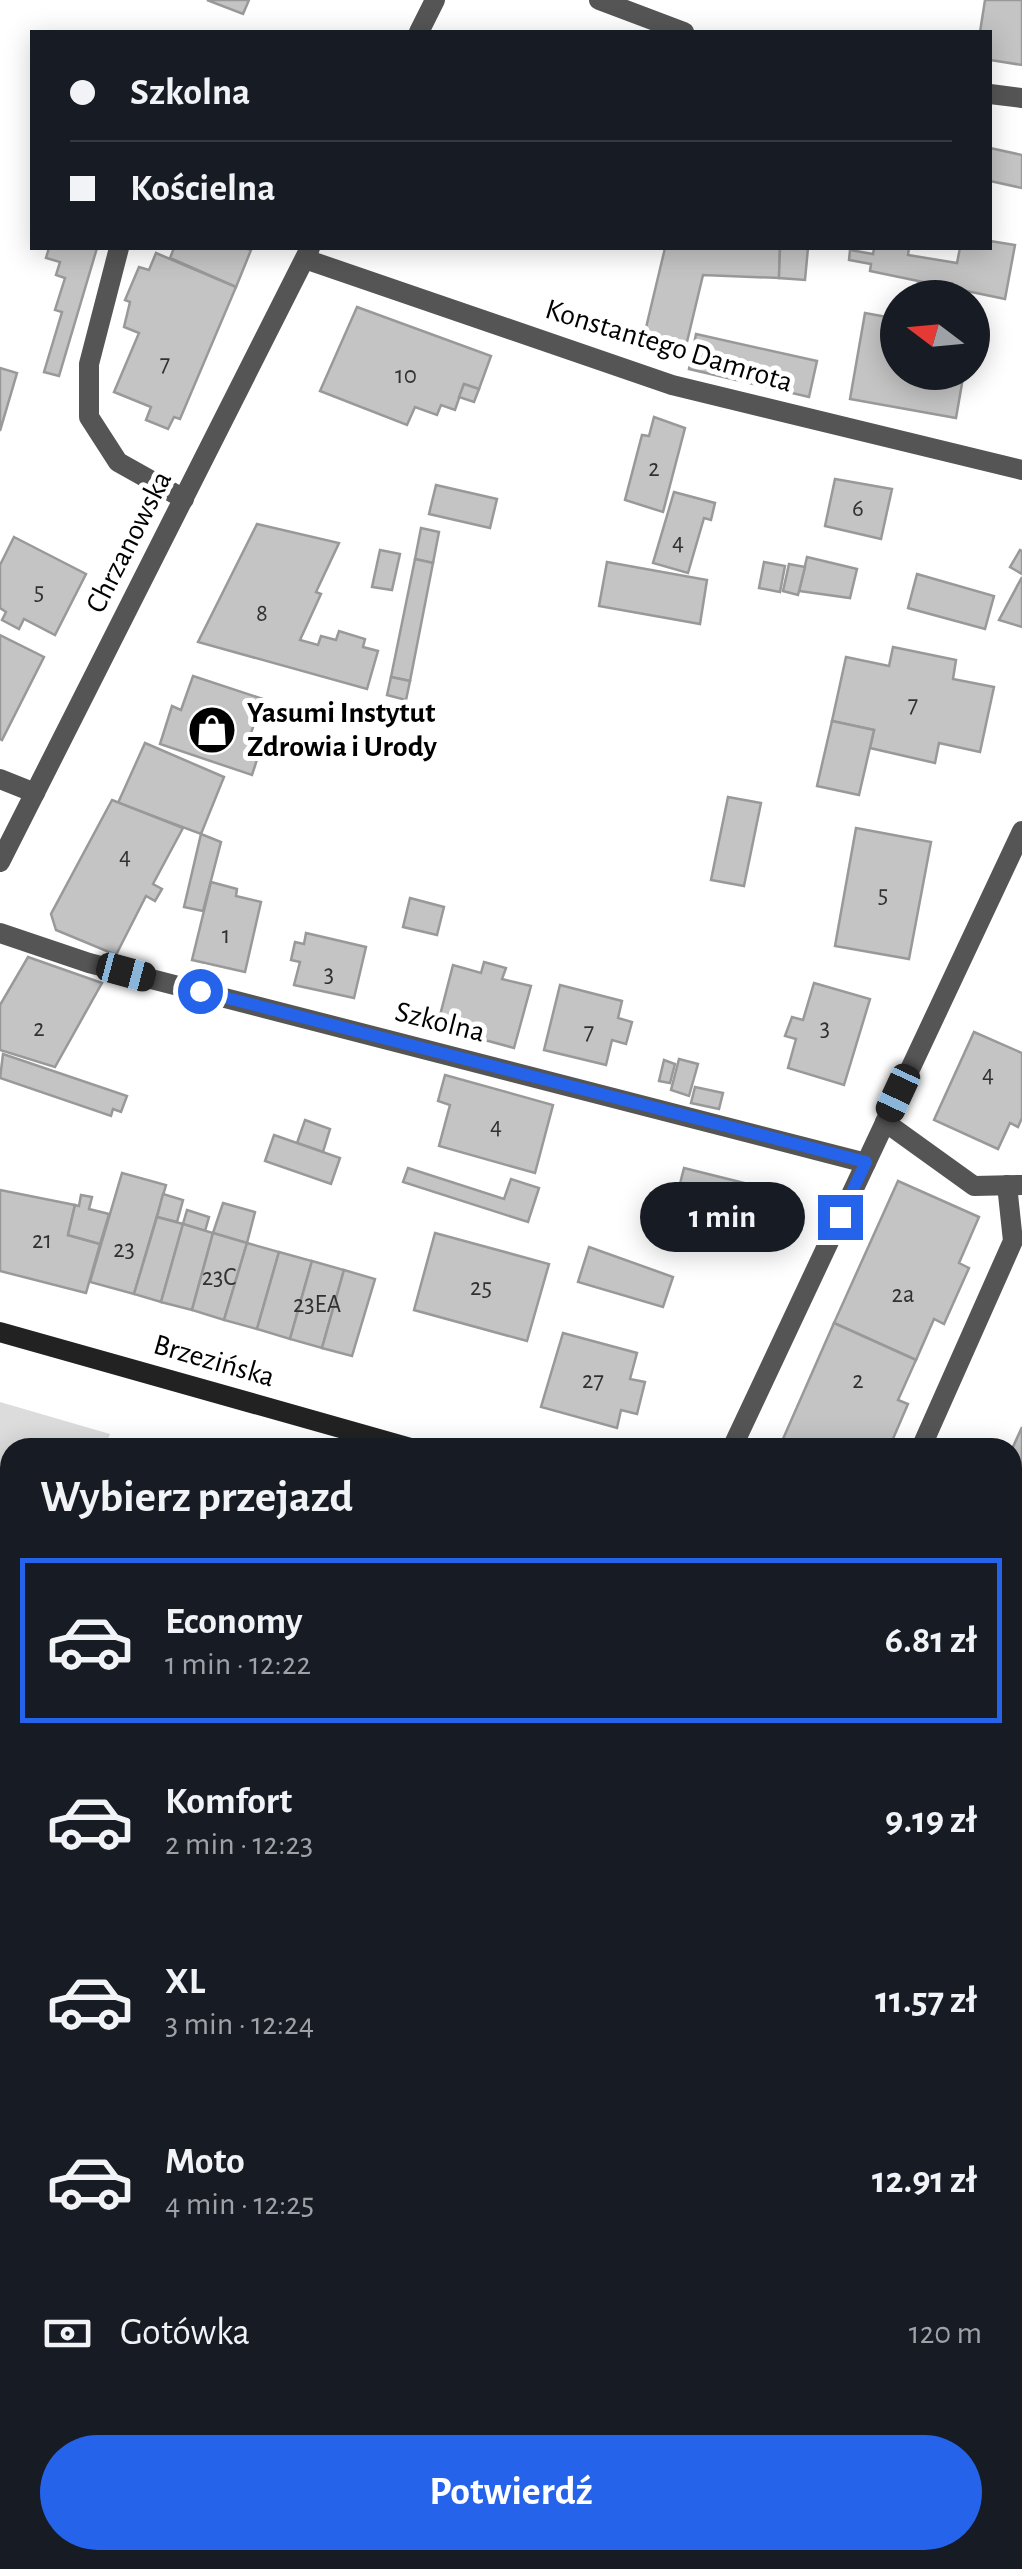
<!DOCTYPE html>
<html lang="pl">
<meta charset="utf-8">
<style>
:root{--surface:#171b24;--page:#242831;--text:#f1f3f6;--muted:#9ea1a6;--line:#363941;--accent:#2563eb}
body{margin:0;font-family:"Alegreya Sans",sans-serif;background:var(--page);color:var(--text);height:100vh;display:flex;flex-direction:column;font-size:38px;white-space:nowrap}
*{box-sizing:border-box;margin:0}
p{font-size:32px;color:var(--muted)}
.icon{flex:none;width:55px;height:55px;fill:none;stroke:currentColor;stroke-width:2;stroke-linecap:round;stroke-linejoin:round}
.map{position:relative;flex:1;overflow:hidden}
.drawer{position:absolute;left:0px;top:1438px;width:1022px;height:1132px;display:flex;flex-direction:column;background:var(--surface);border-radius:30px 30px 0 0;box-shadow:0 5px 25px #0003}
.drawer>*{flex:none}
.hud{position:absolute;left:30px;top:30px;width:962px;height:220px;border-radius:0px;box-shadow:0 5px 25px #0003;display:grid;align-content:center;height:220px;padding:0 40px;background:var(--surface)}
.needle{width:65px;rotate:286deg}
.fabs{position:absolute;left:880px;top:280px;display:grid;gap:20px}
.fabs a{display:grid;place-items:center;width:110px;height:110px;border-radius:50%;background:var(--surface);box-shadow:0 5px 25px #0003;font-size:50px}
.end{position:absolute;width:45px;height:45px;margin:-22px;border:12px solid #2563eb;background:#fff;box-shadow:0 0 0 5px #fff}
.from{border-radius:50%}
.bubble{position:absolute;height:70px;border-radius:35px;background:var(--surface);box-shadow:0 5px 25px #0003;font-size:32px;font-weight:700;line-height:70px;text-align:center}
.car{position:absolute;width:30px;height:60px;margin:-30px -15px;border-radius:12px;box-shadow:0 0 8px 2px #0007;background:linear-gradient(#222 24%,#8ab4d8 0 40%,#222 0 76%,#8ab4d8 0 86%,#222 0)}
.hud b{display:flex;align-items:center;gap:35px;height:95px;font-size:38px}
.hud b+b{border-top:2px solid var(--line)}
.hud i{width:25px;height:25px;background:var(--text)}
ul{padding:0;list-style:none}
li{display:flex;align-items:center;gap:30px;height:165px;margin:0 20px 15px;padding:0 20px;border:5px solid transparent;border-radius:0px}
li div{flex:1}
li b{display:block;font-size:38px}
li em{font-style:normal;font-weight:700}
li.selected{border-color:var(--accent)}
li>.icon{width:90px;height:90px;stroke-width:1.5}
h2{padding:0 40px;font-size:45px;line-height:120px}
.pay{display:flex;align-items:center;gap:25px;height:110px;padding:0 40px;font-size:38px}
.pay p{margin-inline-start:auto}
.cta{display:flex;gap:20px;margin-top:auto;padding:20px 40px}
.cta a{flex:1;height:115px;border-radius:60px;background:var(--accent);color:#fff;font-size:40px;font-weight:700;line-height:115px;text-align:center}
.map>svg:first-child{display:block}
.green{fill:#dcdcdc}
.building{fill:#c4c4c4;stroke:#999;stroke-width:2.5}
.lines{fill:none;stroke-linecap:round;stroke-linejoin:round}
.lane{stroke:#555;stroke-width:20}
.street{stroke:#555;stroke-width:20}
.secondary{stroke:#222;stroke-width:20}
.route{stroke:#2563eb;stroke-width:12}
.labels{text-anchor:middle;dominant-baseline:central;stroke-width:10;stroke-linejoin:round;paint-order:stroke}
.number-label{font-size:25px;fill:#313131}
.street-label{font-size:30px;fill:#000;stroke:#fff}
.poi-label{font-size:30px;font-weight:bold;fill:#000;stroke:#fff;text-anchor:start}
</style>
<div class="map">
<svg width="1022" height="2569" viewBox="0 0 1022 2569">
<rect width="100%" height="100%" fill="#fff"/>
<g class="green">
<polygon points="0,1402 110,1434 105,1447 10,1448 10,1675 0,1669"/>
<polygon points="1013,2304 1022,2304 1022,2569 218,2569 221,2560 1012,2560"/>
</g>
<g class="building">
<polygon points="207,0 249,0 243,14"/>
<polygon points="985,0 1022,0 1022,65 990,60 990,32 980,32"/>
<polygon points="990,148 1022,155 1022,188 990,181"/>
<polygon points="990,241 1015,245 1005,299 870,271 871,264 849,260 850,250 873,254 874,249 871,248 909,248 908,255 957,263 960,248 990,248"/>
<polygon points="49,248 97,248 59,376 44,372 62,312 55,310 65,278 56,275 60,262 46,258"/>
<polygon points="174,248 245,248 251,250 236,287 170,258"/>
<polygon points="665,248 780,248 779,278 703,275 686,346 644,336"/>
<polygon points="780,248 808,248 805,280 779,278"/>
<polygon points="156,253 236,287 180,419 174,417 168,429 146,420 151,407 114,392 139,333 124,327 130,302 125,300 139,267 149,270"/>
<polygon points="357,307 491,356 479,389 464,384 455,410 441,405 437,415 415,407 407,425 320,391"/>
<polygon points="865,313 898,319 898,372 964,372 956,418 850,399"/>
<polygon points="696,334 817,361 809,397 689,369"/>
<polygon points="0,368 17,373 0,431"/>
<polygon points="464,384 479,389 474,402 459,397"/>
<polygon points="654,417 685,428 663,512 625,500 642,435 649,436"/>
<polygon points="835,479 892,489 881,539 825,526"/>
<polygon points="436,485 497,499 490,528 429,514"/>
<polygon points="674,492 715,503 711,520 704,518 688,573 653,563"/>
<polygon points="257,524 339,543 316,592 321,594 300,640 318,645 321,636 336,640 339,631 365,639 363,647 378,651 367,689 198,642"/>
<polygon points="421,528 439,532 433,563 415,559"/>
<polygon points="14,537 86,574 55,635 24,619 19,629 2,620 6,612 0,608 0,565"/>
<polygon points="380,550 400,554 392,590 372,587"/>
<polygon points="1020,550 1022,551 1022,574 1010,567"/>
<polygon points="807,557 857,569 850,598 799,591"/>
<polygon points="415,559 433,563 410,681 391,677"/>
<polygon points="607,562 707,580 700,624 599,606"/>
<polygon points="764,562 785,566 780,592 759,588"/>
<polygon points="789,564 805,567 798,595 783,591"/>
<polygon points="917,574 994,596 985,629 908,608"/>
<polygon points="1022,577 1022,627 999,620"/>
<polygon points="0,635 44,657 2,740 0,739"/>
<polygon points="893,647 956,660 953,679 994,687 980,752 939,743 935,763 870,748 874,730 832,721 846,657 889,666"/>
<polygon points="193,676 263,699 251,733 264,738 252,775 160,744 172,706 181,710"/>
<polygon points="391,677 410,681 406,700 387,695"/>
<polygon points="832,721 874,730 859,795 817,786"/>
<polygon points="145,743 224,777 201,834 118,803"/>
<polygon points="728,797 761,803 744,886 711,880"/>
<polygon points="112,800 183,828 153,884 162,889 155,901 146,896 116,955 56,930 51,914"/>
<polygon points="856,828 931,842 909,959 835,946"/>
<polygon points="201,834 221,842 203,911 184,907"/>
<polygon points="211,882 237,889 236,896 261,902 245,972 192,960"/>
<polygon points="410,898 444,907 437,935 403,927"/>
<polygon points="306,933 366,947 354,998 294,985 300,962 291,960 295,942 304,944"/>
<polygon points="28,957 102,983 55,1067 0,1050 0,1005"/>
<polygon points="484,962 506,968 502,979 531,986 514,1048 437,1027 453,965 481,973"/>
<polygon points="814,983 870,999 844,1085 788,1068 796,1039 785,1036 792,1017 803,1020"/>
<polygon points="560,985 622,1001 618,1018 632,1022 626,1044 612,1040 606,1065 544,1050"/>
<polygon points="974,1032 1022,1053 1022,1118 1018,1127 1010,1123 998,1149 934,1120"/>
<polygon points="3,1054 127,1096 121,1112 113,1109 111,1116 0,1078"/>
<polygon points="679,1059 698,1064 689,1096 671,1090"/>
<polygon points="664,1060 675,1064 670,1083 659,1081"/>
<polygon points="445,1075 553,1105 535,1173 439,1146 450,1105 438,1101"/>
<polygon points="695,1087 723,1093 719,1109 691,1103"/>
<polygon points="305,1120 330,1129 323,1152 297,1143"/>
<polygon points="274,1135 340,1158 331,1184 265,1161"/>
<polygon points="408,1168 504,1199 511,1179 539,1188 528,1222 403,1182"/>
<polygon points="684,1168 760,1187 747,1240 728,1236 724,1249 690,1240 694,1221 672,1215"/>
<polygon points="122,1173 166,1185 134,1294 90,1282"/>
<polygon points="898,1181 979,1217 959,1263 969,1268 944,1324 934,1319 916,1360 834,1323"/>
<polygon points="0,1190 75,1205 68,1235 100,1244 86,1293 0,1271"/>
<polygon points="163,1194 183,1200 177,1222 157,1217"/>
<polygon points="81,1195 92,1197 89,1209 109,1214 100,1244 68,1235 75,1205 79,1206"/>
<polygon points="223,1203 255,1212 247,1243 213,1233"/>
<polygon points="187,1210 209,1217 205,1231 183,1224"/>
<polygon points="157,1217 183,1224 161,1302 134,1294"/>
<polygon points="183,1224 213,1233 192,1310 161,1302"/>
<polygon points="213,1233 247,1243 224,1320 192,1310"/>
<polygon points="435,1233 549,1264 527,1341 414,1310"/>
<polygon points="247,1243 279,1252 257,1329 224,1320"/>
<polygon points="589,1247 673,1277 663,1307 578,1282"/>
<polygon points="279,1252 312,1261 290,1339 257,1329"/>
<polygon points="312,1261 344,1270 322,1348 290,1339"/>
<polygon points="344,1270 375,1279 352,1356 322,1348"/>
<polygon points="834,1323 916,1360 898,1400 908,1404 889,1448 779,1448"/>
<polygon points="563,1333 637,1353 630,1379 645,1382 637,1414 621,1410 617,1428 541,1407"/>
<polygon points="1022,1427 1022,1540 1012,1537 1012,1449"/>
<polygon points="1012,1804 1022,1805 1022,1914 1012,1913"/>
<polygon points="0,2000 10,2003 10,2075 0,2072"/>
<polygon points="1012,2016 1022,2017 1022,2101 1012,2100"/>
</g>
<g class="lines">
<g class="lane">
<polyline points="119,248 89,364 89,417 118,462 184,499"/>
<polyline points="921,1448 1013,1241 1007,1185"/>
<polyline points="0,1964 10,1967"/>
<polyline points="0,2092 10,2095"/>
</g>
<g class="street">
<polyline points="599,0 684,32"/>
<polyline points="419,32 435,0"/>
<polyline points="990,94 1022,98"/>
<polyline points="305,259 672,385 1022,470"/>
<polyline points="0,779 35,793"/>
<polyline points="0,862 310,248"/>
<polyline points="0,933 89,963 866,1163"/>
<polyline points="885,1122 974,1186 1022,1185"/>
<polyline points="732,1448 1022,831"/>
<polyline points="0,1713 10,1718"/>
<polyline points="1012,1965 1022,1966"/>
</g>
<g class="secondary">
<polyline points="0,1332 411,1448"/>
<polyline points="1012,1608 1022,1610"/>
<polyline points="181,2569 184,2560"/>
</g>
</g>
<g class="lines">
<polyline class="route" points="200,991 866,1162 840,1217"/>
</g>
<defs>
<g id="shop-disc" transform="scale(2.5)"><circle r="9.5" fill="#000" stroke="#fff"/><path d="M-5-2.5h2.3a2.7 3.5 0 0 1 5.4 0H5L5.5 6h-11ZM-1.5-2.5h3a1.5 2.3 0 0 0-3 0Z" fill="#fff"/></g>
</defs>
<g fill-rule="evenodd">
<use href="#shop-disc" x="212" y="730"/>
</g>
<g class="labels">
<g class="number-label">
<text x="165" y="363">7</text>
<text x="406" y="375">10</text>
<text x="654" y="468">2</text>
<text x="858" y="508">6</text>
<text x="678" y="542">4</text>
<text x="39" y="591">5</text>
<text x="262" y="613">8</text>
<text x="913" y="704">7</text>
<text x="125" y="856">4</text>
<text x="883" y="894">5</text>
<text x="226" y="935">1</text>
<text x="329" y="974">3</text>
<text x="39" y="1028">2</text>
<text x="825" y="1028">3</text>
<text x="589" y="1031">7</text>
<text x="988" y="1074">4</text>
<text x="496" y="1126">4</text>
<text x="42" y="1240">21</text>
<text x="124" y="1249">23</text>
<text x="219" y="1277">23C</text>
<text x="481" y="1287">25</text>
<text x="903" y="1294">2a</text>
<text x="317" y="1304">23EA</text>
<text x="593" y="1380">27</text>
<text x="858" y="1380">2</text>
</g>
<g class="street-label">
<text transform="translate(669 346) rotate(17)">Konstantego Damrota</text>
<text transform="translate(129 542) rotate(-63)">Chrzanowska</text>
<text transform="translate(440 1022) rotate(14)">Szkolna</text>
<text transform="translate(214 1361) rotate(16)">Brzezińska</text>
</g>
<g class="poi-label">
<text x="247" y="713">Yasumi Instytut<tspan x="247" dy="34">Zdrowia i Urody</tspan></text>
</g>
</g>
</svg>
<div class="fabs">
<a><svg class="needle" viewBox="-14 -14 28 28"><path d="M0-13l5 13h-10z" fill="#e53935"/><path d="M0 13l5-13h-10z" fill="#9ea1a6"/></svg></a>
</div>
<i class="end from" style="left:200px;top:991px"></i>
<i class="end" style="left:840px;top:1217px"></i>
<div class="bubble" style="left:640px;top:1182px;width:165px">1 min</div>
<i class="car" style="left:126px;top:972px;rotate:105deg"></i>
<i class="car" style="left:898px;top:1093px;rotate:205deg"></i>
<div class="hud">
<b><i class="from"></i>Szkolna</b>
<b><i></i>Kościelna</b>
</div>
<section class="drawer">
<h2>Wybierz przejazd</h2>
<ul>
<li class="selected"><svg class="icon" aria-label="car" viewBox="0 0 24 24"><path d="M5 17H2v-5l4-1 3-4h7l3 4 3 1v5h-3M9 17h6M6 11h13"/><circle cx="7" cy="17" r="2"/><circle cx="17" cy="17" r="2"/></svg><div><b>Economy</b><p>1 min · 12:22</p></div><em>6.81 zł</em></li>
<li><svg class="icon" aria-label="car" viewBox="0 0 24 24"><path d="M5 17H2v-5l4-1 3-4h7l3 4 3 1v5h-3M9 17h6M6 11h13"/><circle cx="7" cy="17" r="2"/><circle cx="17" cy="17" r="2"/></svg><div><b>Komfort</b><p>2 min · 12:23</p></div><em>9.19 zł</em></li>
<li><svg class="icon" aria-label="car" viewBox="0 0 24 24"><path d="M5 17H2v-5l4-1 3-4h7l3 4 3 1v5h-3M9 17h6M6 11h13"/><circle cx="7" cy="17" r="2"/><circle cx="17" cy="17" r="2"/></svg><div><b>XL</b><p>3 min · 12:24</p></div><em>11.57 zł</em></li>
<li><svg class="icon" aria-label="car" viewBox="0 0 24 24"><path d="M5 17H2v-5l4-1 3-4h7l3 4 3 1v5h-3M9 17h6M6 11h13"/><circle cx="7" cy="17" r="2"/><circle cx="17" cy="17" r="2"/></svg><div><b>Moto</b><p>4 min · 12:25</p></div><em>12.91 zł</em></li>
</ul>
<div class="pay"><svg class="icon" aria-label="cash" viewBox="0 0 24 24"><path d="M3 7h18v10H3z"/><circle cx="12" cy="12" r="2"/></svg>Gotówka<p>120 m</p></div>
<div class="cta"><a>Potwierdź</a></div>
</section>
</div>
